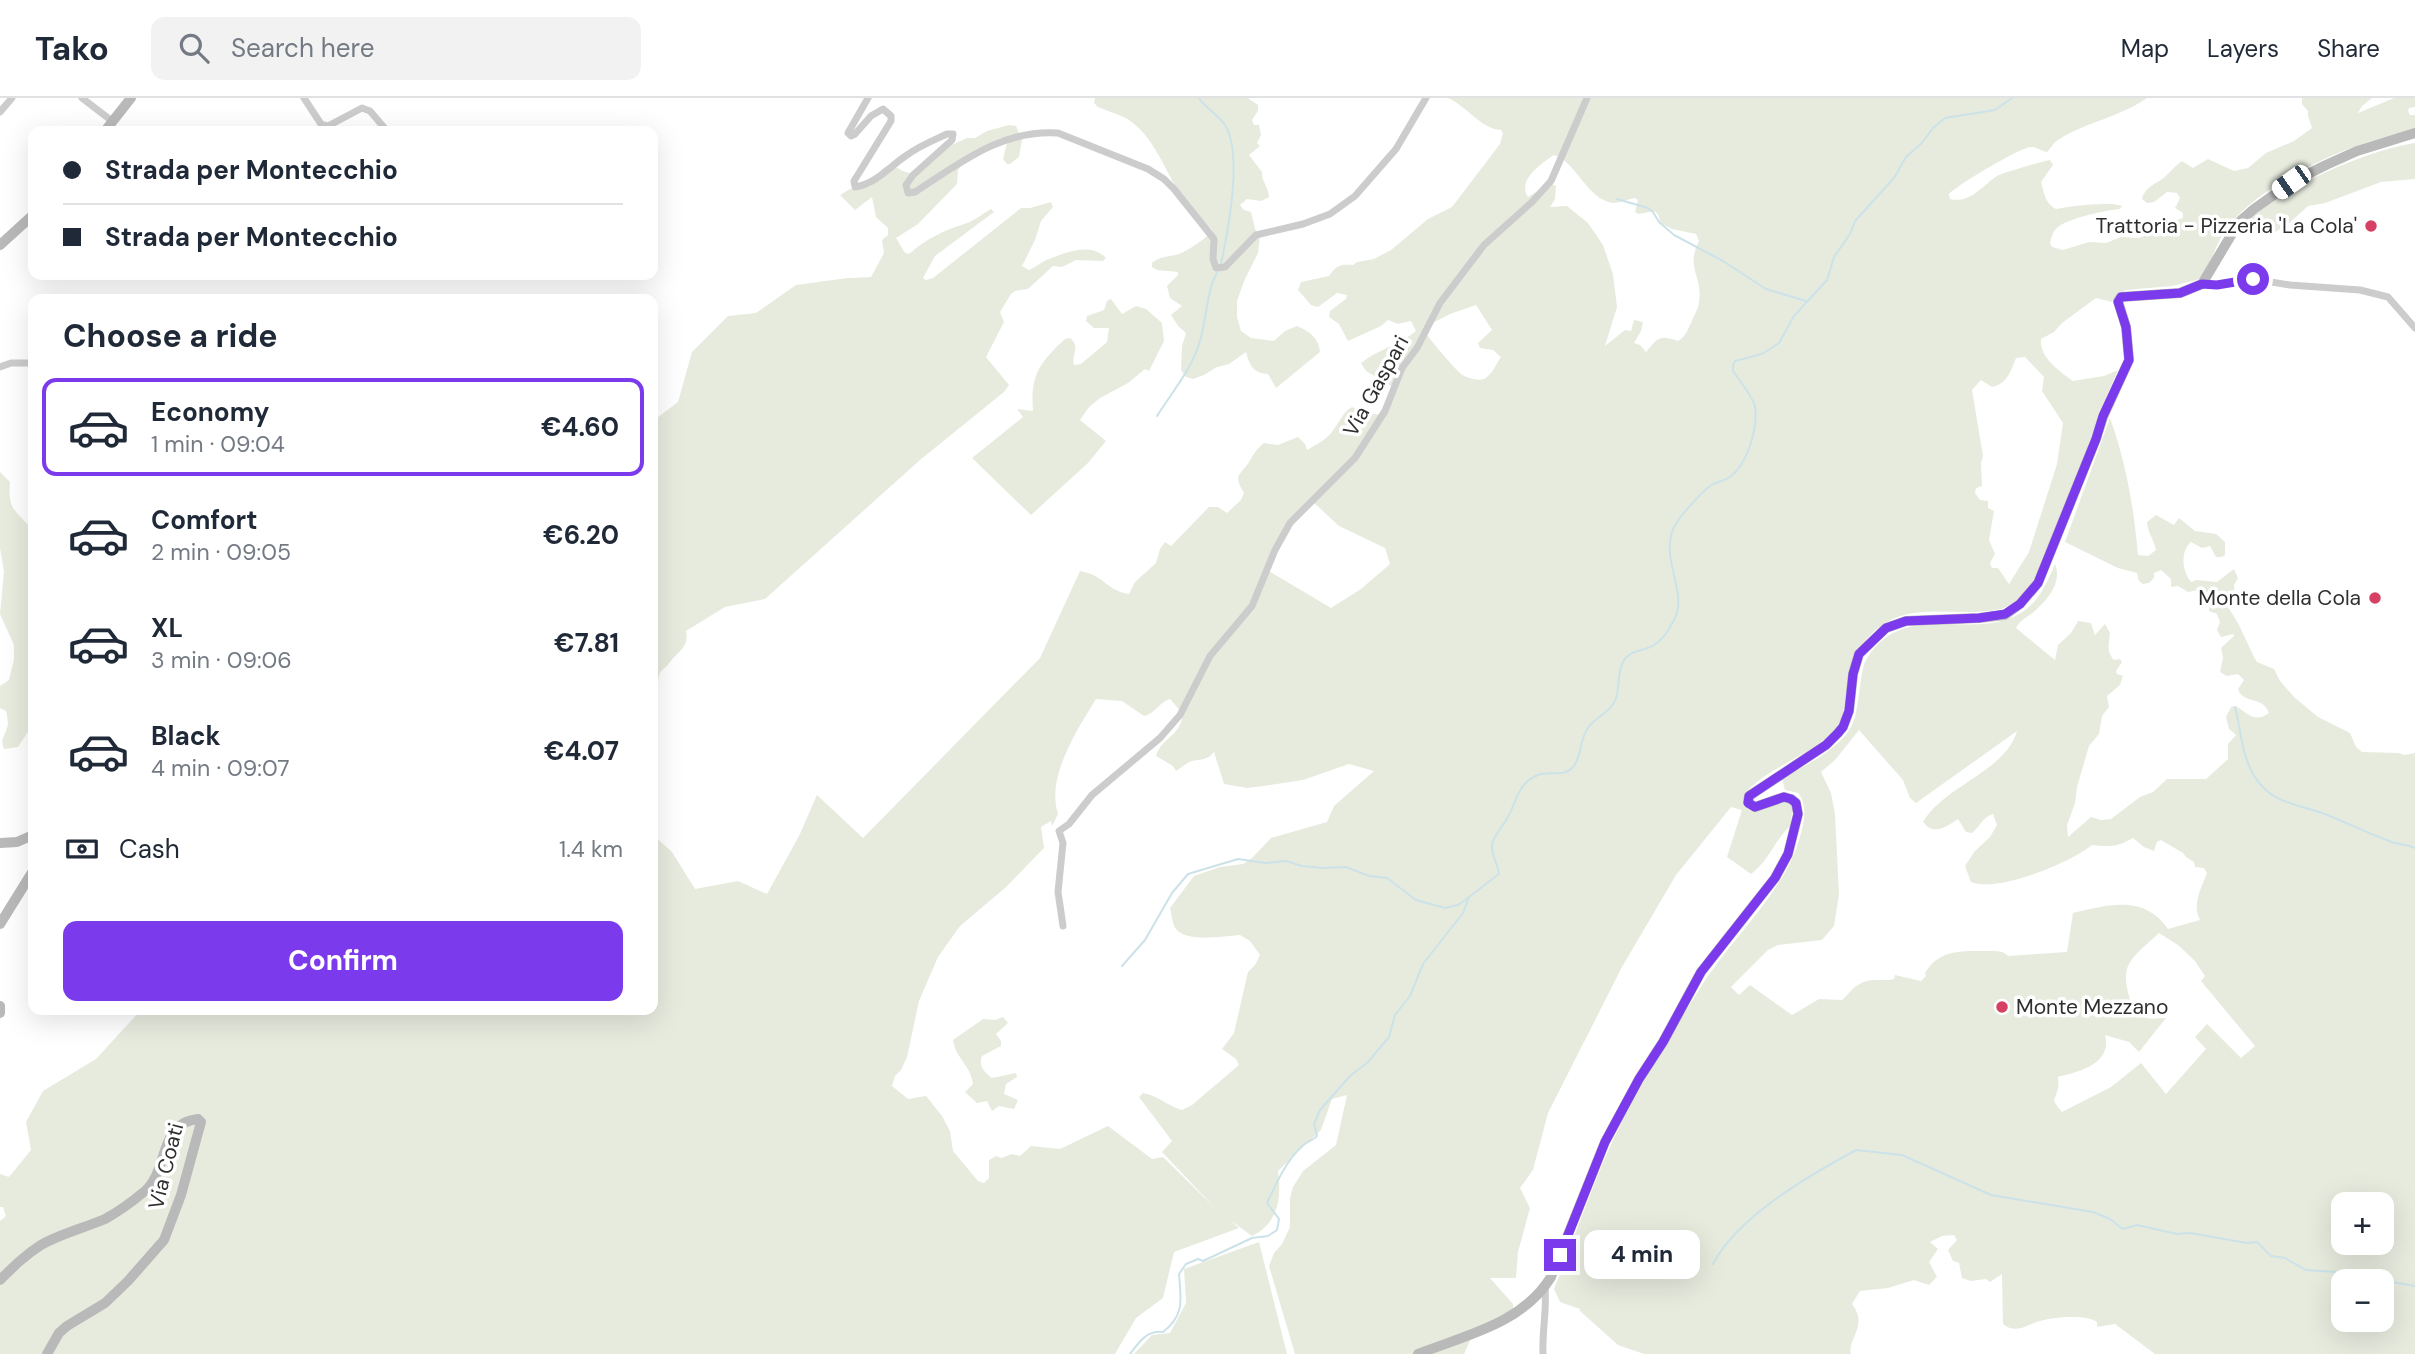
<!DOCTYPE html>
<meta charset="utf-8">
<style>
:root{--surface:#fff;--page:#f2f2f3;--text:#1f2937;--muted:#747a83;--line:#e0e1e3;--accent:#7c3aed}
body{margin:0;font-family:"DM Sans",sans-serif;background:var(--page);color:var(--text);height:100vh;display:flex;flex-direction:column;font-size:26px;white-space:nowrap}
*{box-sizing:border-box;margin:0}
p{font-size:23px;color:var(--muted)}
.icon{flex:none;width:38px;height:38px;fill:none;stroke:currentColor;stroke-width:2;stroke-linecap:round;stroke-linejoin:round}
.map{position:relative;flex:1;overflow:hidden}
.details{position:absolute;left:28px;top:196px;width:630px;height:721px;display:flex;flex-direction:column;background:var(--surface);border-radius:14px;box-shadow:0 7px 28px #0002}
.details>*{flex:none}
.banner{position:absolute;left:28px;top:28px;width:630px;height:154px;border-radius:14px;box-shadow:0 7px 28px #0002;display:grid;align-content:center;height:154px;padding:0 35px;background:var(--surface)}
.controls{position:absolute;left:2331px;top:1094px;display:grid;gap:14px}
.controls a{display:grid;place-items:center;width:63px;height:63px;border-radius:14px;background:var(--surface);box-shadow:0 7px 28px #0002;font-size:35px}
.end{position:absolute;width:32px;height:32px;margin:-16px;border:9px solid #7c3aed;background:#fff;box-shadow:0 0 0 4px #fff}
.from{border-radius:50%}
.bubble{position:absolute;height:49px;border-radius:14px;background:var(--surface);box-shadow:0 7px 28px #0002;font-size:23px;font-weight:700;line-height:49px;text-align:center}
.car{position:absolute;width:21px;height:42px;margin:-21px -10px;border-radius:9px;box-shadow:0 0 5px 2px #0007;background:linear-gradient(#fff 24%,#345 0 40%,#fff 0 76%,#345 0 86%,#fff 0)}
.banner b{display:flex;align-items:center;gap:24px;height:66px;font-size:26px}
.banner b+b{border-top:2px solid var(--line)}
.banner i{width:18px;height:18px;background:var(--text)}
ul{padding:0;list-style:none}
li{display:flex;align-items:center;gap:21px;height:98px;margin:0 14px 10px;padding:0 21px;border:4px solid transparent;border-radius:14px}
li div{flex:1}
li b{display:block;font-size:26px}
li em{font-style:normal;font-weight:700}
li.on{border-color:var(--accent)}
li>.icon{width:63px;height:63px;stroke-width:1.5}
h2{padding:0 35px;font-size:32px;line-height:84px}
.pay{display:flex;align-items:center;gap:18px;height:77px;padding:0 35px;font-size:26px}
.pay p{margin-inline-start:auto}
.action{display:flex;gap:14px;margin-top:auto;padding:14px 35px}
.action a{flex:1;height:80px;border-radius:14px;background:var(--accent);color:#fff;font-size:28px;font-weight:700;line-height:80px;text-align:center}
header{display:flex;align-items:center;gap:42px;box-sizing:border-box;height:98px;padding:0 35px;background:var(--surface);border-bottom:2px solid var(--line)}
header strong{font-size:33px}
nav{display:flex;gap:38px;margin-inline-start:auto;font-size:24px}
.search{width:490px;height:63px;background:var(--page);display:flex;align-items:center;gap:18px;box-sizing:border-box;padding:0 24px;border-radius:14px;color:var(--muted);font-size:26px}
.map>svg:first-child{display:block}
.green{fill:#e7ebde;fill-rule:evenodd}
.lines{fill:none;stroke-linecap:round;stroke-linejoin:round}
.stream{stroke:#cce2e9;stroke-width:2}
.street{stroke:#ccc;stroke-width:7}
.secondary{stroke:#b9b9b9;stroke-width:10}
.route{stroke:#7c3aed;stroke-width:9}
.poi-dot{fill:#d64163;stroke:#fff;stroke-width:2.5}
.labels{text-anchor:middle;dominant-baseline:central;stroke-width:7;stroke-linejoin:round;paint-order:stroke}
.poi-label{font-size:21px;fill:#2f2f2f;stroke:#fff;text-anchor:end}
.street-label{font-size:21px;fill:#2f2f2f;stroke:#fff}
</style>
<header>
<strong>Tako</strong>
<div class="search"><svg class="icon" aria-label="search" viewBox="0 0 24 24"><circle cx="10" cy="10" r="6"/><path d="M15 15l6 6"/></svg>Search here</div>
<nav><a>Map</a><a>Layers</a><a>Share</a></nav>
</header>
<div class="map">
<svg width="2415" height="1256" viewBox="0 0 2415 1256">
<rect width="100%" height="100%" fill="#fff"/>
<g class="green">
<path d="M1095,0H1248L1258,7V13L1252,22L1254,27H1259L1261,37L1257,45L1260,48L1249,57L1262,74C1261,82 1269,90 1269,99L1261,103L1247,101L1240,107L1244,112L1251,114L1256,134L1260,138L1258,155L1245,181L1237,203V219L1241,233L1251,240L1274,243L1285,233L1297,228C1309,233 1319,240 1320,254L1276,290L1268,276C1253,275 1250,268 1246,254L1229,266L1217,269L1204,277L1193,281L1186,279L1181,272L1182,248L1186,235L1179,229L1171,217L1182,208L1170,200L1167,188L1178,177V174L1157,172L1152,169V165C1160,158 1169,159 1179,156C1187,153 1209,139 1212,132C1198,119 1186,105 1176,89C1163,67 1154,42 1133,25C1124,17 1109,14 1098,9L1094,5Z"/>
<path d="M1448,0H2147C2120,19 2086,24 2058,42C2053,45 2051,50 2047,54C2041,53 2037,49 2031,49C2019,50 1959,86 1949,96L1950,101C1970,106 1982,88 1997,78C2003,75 2043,63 2050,62L2053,67L2041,84C2044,94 2045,106 2056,111C2068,108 2113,103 2122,108L2120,111C2106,112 2064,121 2056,131C2052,135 2051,141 2050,146L2052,149L2063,152L2089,144L2106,145L2121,139L2138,140L2148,137L2159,128L2183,120V115L2175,110L2180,100L2177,95L2167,94L2154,104L2147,105L2142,101C2146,87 2156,87 2166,78C2171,73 2175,68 2182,63L2193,70L2208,61L2234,73L2248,70L2266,55L2294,43L2312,30L2308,18V13L2302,6V0H2372L2362,8L2358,15L2394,0H2415V9L2409,10L2408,13L2410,17H2415V33C2358,40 2269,81 2231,125C2216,141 2213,164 2201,181L2172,188L2126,192L2115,198L2112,204L2096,200L2062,225L2054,234L2041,241C2039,259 2059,273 2073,283L2104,278L2118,272C2095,324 2078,378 2057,431C2049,450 2043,472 2031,489C2023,500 2010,510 1996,512C1957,519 1911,503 1878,530C1859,545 1852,567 1847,590C1844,604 1845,619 1836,630C1814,656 1773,667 1749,691L1746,695L1759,712L1786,703L1790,704L1793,708L1790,728C1774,743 1769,763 1751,776L1727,759L1742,712L1731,709L1676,777L1622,869L1548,1015L1533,1072L1520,1090L1530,1110L1518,1154L1516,1180H1490L1513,1206V1218L1473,1236L1464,1256H1295L1269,1168L1274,1155L1282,1146L1290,1129V1100L1293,1089L1303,1073L1336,1047L1347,997L1332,1001L1321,1032L1278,1073C1282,1099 1278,1126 1252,1138L1230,1122L1239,1130L1174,1154L1163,1200L1136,1220L1115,1256H0V1123L6,1118L3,1109H0V1076L9,1079L31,1052L26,1024L43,993L96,961L141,912H653V737L672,754L695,791L738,783L767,796L799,738L817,697L863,740L1040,560L1080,473C1104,477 1107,493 1129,496L1135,484L1156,465L1160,451L1165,444L1171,448L1209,409H1218L1227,415L1241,402L1244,395C1233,376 1239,379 1249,364C1254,356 1256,351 1264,345L1278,347L1298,339L1305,346L1307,352C1317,346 1328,341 1334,331C1341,322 1342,315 1352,309L1363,315L1383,317L1393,289L1366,273L1361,265C1378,251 1400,247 1416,233L1411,223L1398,226L1388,222L1381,228L1348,243L1339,226L1329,219L1330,213L1346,201L1347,197L1337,195L1318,209L1311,207L1298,192L1301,184L1329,178C1336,167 1341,166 1353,167L1357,164L1374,161L1391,152L1428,121L1452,109L1500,46L1503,35L1501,32C1481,31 1468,9 1448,0ZM1554,57C1577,64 1586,101 1613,105C1620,105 1628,101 1635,100L1638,102L1635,114L1639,116L1655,113L1659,118L1660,125L1672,131L1696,136L1699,143C1685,171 1703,177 1699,204C1698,212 1694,217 1691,225C1687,233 1686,238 1678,243C1659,237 1659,239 1646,254L1640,247L1634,245L1641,233L1643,224L1634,222L1631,233L1625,232L1605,248L1617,209L1613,176L1603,147L1588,125L1567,108L1550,109L1555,101L1556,88L1550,85L1528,99C1517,83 1540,66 1554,57ZM1476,207L1492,232L1478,245L1480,250L1493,252L1501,259C1496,266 1492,277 1484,281C1478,283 1468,280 1462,277C1455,271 1426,238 1423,230L1450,216ZM2025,259L2044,279L2042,293L2063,325L2057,366L2029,454L2009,486L1998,470H1992L1990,465L1995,456L1989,442L1994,413L1988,410V403L1980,402L1975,395L1976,390L1982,388L1981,365L1983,358L1972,292L1981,282L1992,289C2007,286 2011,273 2016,260ZM1312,403L1339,428L1385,450L1390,466L1361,491L1331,510L1267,472L1296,415ZM1096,601L1122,603L1144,618C1155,616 1159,604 1170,601L1183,616C1180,639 1161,640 1156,658L1173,668L1176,673C1181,670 1186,665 1192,663C1202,661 1208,662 1214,654L1224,686L1247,690L1263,688L1303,682L1349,666L1374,673L1334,708L1327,724L1271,740L1252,760L1243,766L1220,769L1194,778L1170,810C1172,817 1172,826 1176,831C1187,845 1224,838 1240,837L1250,843L1260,857L1255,867L1248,874L1234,935L1222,951L1236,961L1239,967L1192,1007L1182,1012C1168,1008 1157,997 1143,995L1139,999L1172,1043L1162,1054L1215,1110L1163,1059L1152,1061L1108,1028L1060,1051L1031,1048L1020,1058L1012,1056L1001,1060L996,1058L989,1062V1080L984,1085L978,1083L953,1053L950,1033L942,1018L926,998L908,1001L892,988L895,978L901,972L907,959L919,903L938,859L960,828L1005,790L1044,750L1041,729L1051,723L1052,728L1058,716C1046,679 1077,632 1096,601Z"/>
<path d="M1009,27L1016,28L1022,42L1019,59L1010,66H1007L1003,61L1007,45L1001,40L961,68L958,72L957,86L918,126L896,140L905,155L909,156C929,139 943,133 967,125C976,122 983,115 991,111L994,114L935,158L923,180L926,182L933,180L1021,110H1030L1051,104L1053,109L1041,123L1035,142L1022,168L1029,172C1037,169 1042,163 1049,161C1067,154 1091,144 1106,160L1103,163L1076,162L1062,169L1053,168L1028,191L1015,193L1011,196L1000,214L1004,224L986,259L1009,287L1004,294L920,362L765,501L725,509L686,533C690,550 676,554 668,567C665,570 661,572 660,575C656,585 661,587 653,597V323L678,304L692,254L728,218L756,215L796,187L848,180L871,179L884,155L882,142L888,137V130L876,119L872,99L855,112L840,97L850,91L856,92L880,77L881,72C894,60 899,76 912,75L945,50L967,40H975L987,33Z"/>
<path d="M2415,45V81L2381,84L2325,105L2308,108L2288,126L2272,136L2256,130L2235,138C2263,96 2366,52 2415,45Z"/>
<path d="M1111,201L1122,216L1136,208L1146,211L1162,225L1164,243L1149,273L1145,271L1128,285L1100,300L1089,309L1080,322L1106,343L1088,365L1031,417L972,360L1023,319L1017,311L1033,313C1030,277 1040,264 1065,241L1070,240C1081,249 1071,256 1074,267L1081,266L1107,244L1109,230H1094L1086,223L1087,218L1104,212L1107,203Z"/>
<path d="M2110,320C2126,364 2134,411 2138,457L2148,458L2156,452C2154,441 2148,436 2147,424L2156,417L2174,427L2179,420L2195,433L2216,436L2225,444V457L2222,459H2216L2210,448L2202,450L2191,444C2180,454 2182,473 2191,484L2196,482L2217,484L2234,471L2238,480L2234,487L2235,498L2227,507L2239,527L2254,559L2257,564L2274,571L2280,583L2294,599L2318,619L2350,635L2356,649L2362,654L2399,655L2404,657L2415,655V1256H2155L2115,1226L2097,1229V1224C2087,1216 2053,1219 2040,1223C2027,1226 2016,1237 2003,1226L2002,1176L1990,1184L1986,1181L1971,1183L1962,1180L1959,1165L1953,1163L1948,1152L1957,1142L1954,1137L1942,1138L1930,1144L1938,1151L1929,1164L1937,1179L1929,1187L1914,1182L1888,1190L1860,1193L1852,1206C1869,1228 1847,1241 1851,1256H1644L1618,1247L1580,1213V1211L1560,1204L1554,1191C1570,1150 1585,1108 1602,1067C1627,1007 1665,946 1700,890C1728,845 1779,798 1796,751C1802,734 1810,709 1798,695L1785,692L1782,681C1806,666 1847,649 1855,619C1859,602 1860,583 1864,566C1902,493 1981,552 2030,508C2042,497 2049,480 2055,466C2062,483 2050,499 2037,511C2030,518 2020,521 2016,530L2055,562L2058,547L2071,535L2078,523L2091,525L2095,537L2105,526L2110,535C2109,546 2106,553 2114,562L2120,561L2122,564L2116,573L2117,576L2123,578L2120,587L2107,598L2109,609L2102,618L2099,636L2089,648L2077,689L2075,705L2067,727L2068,739L2091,719L2101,722L2111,721L2140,699L2153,694L2167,681H2206L2228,661V646L2236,637L2229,631L2226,619L2231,609L2236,608C2248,616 2255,625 2269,615C2263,597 2243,607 2238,591L2244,582L2238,576L2227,578L2220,574L2223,560L2221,550L2234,538L2233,536L2221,539L2217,532L2220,524L2217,516L2209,513V505L2204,500L2203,495L2198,492L2188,494L2178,488L2171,489V481L2161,472L2154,475V480L2149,485L2143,486L2139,483L2137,475L2118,470L2065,444ZM1859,632L1903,682L1910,700L1916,705L2017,633C2005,674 1945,687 1923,724C1934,738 1946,729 1958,721L1966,734L1972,735C1981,728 1981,720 1993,716L1997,727L1990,739L1975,753L1965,768L1971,784C1997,795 2070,765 2092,747C2109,749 2118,749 2133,740L2144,749L2154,753L2157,744L2161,742L2183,755L2186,759L2194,764L2195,769L2204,770L2207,775C2201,791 2192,806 2200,822L2168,831C2144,796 2108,807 2073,815L2067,854L2008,858C2002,852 1996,853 1987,853C1962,853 1939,851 1925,875L1926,878L1921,883L1895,877L1894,881C1883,884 1870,879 1860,886C1853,889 1848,897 1842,902L1819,901L1792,917L1750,887L1739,897L1731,889L1768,852L1778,847L1822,842L1834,828L1839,796L1835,716L1831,695L1821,674L1835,662ZM2159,835L2178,847L2195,863L2205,878L2201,883L2255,948L2241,960L2207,926L2195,939L2206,951L2166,996L2141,965L2111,989L2062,1014C2050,999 2055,1005 2058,990C2059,987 2058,983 2058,979C2078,974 2113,966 2105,937L2129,944L2139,954L2166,920C2159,920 2150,922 2144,919C2130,913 2122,881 2128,868C2133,856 2149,845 2159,835ZM2343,1106H2382V1144H2343ZM2343,1183H2382V1222H2343Z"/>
<path d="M0,374L10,384C7,414 18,413 33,433V626L18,649L4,651C0,640 4,640 7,630C9,626 7,617 6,613L0,610V588L9,582L14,561V547L0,516L4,474L0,450Z"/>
<path d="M1003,919L1008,925L996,936L1001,943V948L982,958C978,968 985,975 992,980L1016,975L1017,979L1006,986L1004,996L1018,1002L1014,1011L999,1008L992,1013L987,1003L977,1005L965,994L973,986C971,967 955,960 953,942L983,921L995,922Z"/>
<polygon points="1259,1144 1287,1256 1134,1256 1152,1237 1170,1235 1186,1205 1184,1171"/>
</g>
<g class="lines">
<g class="stream">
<path d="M1199,0C1206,11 1218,16 1225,27C1243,56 1228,133 1221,166"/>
<polyline points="1617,101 1648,110 1653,114 1659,124 1674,137 1723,163 1766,191 1806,203"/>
<path d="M1157,318C1172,294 1192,271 1200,243C1206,224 1207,191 1217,175"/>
<path d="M2235,609C2241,632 2241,654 2253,676C2269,705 2297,706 2325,716C2347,725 2368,735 2389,743C2398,747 2407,746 2415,750"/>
<polyline points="1122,868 1145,842 1172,795 1188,776 1238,761 1266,765 1286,763 1302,768 1323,770 1346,769 1369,778 1387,780 1416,802 1445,810 1458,807 1468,800"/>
<path d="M1713,1166C1738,1118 1810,1077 1856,1052L1902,1057L1991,1097L2093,1114L2110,1121L2123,1131L2137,1127L2177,1136L2190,1135L2247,1145L2257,1144L2271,1158L2285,1160L2306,1172L2336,1174L2415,1188"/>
<path d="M1130,1256C1139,1244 1147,1232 1163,1234C1185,1217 1181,1201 1179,1176L1186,1166L1198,1161L1203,1163L1252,1140L1268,1138L1277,1132L1279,1121L1267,1105C1277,1084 1286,1063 1303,1047C1308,1043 1313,1043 1317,1038L1314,1026L1320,1012L1350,978L1368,964L1389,939L1395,917L1410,898L1423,866L1463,815L1469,799L1499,776C1498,767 1490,754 1492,746C1495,736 1503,728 1508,719C1517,702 1518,685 1538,677C1549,672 1564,680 1573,669C1582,659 1579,642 1588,630C1596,618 1611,615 1616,600C1620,588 1617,575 1623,564C1630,551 1643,554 1654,547C1664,541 1669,531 1674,522C1689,495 1659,461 1674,429C1679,419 1704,391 1713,386C1718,384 1723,383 1728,380C1747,369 1758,330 1755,309C1754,300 1739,282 1733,273V267L1735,263L1762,256L1779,245L1794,218L1827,182L1834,159L1850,136L1855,123L1894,80L1906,59L1922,45L1933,30L1945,20L1995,12L2012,0"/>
</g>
<g class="street">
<polyline points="82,0 112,23"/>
<polyline points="304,0 321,26 328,28 362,10 370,13 387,33"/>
<path d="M868,0L848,35L851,38L855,36L871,18L883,11L891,18V23L854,83L855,89C876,86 890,68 907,57C919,48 934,42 947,36H953L952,42L913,77L906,87L908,95L915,94C960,65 1002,31 1058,35L1148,71L1164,81L1174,91L1214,141L1213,161L1216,170L1225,169L1256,137L1303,126L1330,116L1355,98L1396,51L1426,0"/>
<polyline points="0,14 12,0"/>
<polyline points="2202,186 2217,187 2253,181 2290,187 2360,192 2388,199 2415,230"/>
<polyline points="0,269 11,265 32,265"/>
<polyline points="1063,828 1058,794 1063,745 1059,733 1069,726 1092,697 1160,640 1180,617 1210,558 1252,508 1275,452 1290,425 1355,360 1385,313 1402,270 1417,250 1440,205 1484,147 1532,104 1551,83 1587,0"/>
<path d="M1543,1256C1542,1233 1547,1212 1545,1189"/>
</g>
<g class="secondary">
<polyline points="105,33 131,0"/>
<polyline points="0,147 33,117"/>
<polyline points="0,745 17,744 33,737"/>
<polyline points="0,826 33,773"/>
<polyline points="0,908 0,915"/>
<path d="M0,1182C13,1169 25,1157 41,1147C60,1136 84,1130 105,1121C118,1114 133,1103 145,1093C169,1072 158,1025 198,1021L201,1024L181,1097L164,1142L128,1183L105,1205L67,1228L59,1235L47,1256"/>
<path d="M1418,1256C1466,1237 1522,1226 1551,1179L1605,1044L1639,981L1663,944L1701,874L1775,780L1788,756L1798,716L1796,705L1791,701L1784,699L1755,709L1748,704L1749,698L1826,647L1838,635L1843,629L1849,613L1853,576L1859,556L1886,530L1906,523L1979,520L2005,517L2020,506L2038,485L2096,341L2103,319L2129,262L2126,229L2118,203L2121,199L2180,195L2202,186L2239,124L2254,111L2292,84L2326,67L2357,53L2415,35"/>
</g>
</g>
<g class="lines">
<polyline class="route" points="1560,1157 1605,1044 1639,981 1663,944 1701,874 1775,780 1788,756 1798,716 1796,705 1791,701 1784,699 1755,709 1748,705 1749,698 1826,647 1838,635 1843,629 1849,613 1853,576 1859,556 1886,530 1906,523 1979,520 2005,516 2020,506 2038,485 2096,341 2103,318 2129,262 2126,229 2118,204 2121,199 2180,195 2202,186 2217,187 2253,181"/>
</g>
<g class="poi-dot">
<circle cx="2371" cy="128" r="7"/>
<circle cx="2375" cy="500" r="7"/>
<circle cx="2002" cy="909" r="7"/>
</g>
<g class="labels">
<g class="poi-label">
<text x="2357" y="128">Trattoria - Pizzeria 'La Cola'</text>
<text x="2361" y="500">Monte della Cola</text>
<text x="2016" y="909" text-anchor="start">Monte Mezzano</text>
</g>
<g class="street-label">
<text transform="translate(1376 288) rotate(-61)">Via Gaspari</text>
<text transform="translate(166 1068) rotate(-76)">Via Coati</text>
</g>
</g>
</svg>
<div class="controls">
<a>+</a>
<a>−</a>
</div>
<i class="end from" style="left:2253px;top:181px"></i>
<i class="end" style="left:1560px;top:1157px"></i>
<div class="bubble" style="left:1584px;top:1132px;width:116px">4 min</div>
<i class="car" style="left:2291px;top:84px;rotate:235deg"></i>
<div class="banner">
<b><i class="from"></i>Strada per Montecchio</b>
<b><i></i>Strada per Montecchio</b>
</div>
<section class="details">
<h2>Choose a ride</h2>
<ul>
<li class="on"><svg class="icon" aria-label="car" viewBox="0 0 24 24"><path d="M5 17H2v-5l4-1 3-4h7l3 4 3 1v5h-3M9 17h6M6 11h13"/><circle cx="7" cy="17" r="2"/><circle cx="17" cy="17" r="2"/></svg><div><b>Economy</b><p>1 min · 09:04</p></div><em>€4.60</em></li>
<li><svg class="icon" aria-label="car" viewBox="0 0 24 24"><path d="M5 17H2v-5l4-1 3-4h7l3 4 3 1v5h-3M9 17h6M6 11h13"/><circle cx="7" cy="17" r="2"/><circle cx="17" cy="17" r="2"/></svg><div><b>Comfort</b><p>2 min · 09:05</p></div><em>€6.20</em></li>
<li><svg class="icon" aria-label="car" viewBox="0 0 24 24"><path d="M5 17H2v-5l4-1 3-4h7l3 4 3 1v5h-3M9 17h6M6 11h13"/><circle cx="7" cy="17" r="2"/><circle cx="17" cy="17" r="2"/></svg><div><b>XL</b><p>3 min · 09:06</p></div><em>€7.81</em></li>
<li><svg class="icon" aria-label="car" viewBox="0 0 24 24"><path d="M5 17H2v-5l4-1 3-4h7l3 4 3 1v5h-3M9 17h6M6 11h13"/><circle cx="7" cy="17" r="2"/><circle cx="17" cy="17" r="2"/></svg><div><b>Black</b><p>4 min · 09:07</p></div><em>€4.07</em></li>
</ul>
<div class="pay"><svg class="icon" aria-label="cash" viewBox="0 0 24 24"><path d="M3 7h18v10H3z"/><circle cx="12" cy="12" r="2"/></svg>Cash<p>1.4 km</p></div>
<div class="action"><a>Confirm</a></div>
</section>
</div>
